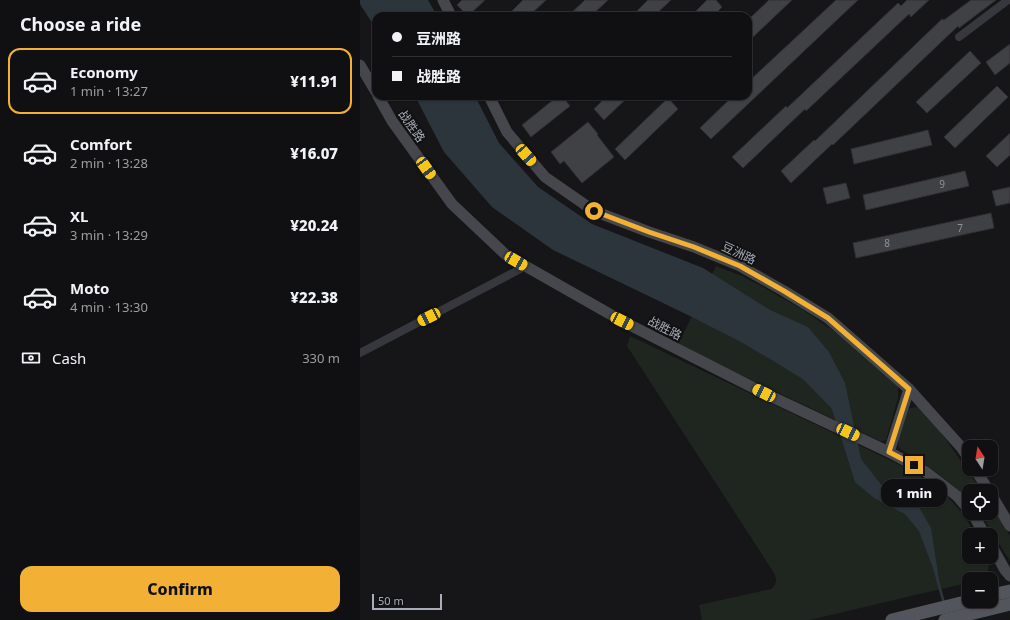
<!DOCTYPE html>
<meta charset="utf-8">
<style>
:root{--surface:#101012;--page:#1e1e20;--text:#f1f3f6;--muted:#9c9d9f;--line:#303032;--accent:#f2b134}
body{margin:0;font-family:"Noto Sans","Noto Sans SC",sans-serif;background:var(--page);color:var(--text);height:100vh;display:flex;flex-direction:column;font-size:15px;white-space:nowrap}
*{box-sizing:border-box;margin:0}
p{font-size:13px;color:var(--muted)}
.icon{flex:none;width:22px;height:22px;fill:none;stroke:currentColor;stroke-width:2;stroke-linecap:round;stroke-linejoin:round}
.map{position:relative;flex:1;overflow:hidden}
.panel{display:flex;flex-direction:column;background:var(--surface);width:360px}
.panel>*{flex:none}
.banner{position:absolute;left:12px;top:12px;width:380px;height:88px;border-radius:12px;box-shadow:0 1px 3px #0004,0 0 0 1px var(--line);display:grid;align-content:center;height:88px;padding:0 20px;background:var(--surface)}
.needle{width:26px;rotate:348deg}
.buttons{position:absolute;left:602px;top:440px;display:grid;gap:8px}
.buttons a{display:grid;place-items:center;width:36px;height:36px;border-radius:8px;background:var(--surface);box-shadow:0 1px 3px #0004,0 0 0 1px var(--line);font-size:20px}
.scale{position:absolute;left:12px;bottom:10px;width:70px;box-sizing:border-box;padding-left:4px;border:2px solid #a8adb8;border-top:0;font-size:11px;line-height:14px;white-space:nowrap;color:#a8adb8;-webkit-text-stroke:3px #111113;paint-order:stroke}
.end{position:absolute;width:18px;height:18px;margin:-9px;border:5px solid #f2b134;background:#111;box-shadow:0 0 0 2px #111}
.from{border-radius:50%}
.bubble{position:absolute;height:28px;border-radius:12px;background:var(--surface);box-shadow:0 1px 3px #0004,0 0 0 1px var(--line);font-size:13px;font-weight:800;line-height:28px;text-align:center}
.car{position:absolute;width:12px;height:24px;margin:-12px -6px;border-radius:5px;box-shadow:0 0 3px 1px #0007;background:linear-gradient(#f5c518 24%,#345 0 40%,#f5c518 0 76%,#345 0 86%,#f5c518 0)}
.banner b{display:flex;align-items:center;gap:14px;height:38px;font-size:15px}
.banner b+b{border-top:1px solid var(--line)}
.banner i{width:10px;height:10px;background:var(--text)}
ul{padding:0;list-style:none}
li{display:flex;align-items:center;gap:12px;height:66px;margin:0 8px 6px;padding:0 12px;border:2px solid transparent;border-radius:12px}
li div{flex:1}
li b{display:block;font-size:15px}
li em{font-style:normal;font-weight:800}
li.current{border-color:var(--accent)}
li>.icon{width:36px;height:36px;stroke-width:1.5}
h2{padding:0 20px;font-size:18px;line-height:48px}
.pay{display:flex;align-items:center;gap:10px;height:44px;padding:0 20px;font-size:15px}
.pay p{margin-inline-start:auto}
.primary-button{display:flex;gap:8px;margin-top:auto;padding:8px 20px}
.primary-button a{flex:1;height:46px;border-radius:12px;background:var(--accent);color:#111;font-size:16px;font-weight:800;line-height:46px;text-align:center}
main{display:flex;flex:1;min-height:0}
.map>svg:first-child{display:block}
.green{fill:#1e261f}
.water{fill:#2c353c}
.building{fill:#404145;stroke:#303034}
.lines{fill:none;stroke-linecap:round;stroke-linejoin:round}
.street{stroke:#37383d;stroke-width:8}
.secondary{stroke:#45474d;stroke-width:11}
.primary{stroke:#53555c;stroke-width:13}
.route{stroke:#f2b134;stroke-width:5}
.labels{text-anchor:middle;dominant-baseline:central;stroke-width:4;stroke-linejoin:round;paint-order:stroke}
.number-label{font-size:10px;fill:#8e929b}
.street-label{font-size:12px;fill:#a8adb8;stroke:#111113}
</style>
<main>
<section class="panel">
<h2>Choose a ride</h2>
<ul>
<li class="current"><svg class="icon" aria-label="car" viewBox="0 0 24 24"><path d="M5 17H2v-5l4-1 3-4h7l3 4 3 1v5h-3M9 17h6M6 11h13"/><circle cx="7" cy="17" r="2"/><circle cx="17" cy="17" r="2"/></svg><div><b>Economy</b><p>1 min · 13:27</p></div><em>¥11.91</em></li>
<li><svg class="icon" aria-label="car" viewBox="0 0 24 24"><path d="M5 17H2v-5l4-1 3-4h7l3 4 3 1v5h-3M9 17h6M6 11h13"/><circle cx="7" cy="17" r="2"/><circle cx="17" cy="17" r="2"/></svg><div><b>Comfort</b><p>2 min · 13:28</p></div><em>¥16.07</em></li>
<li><svg class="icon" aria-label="car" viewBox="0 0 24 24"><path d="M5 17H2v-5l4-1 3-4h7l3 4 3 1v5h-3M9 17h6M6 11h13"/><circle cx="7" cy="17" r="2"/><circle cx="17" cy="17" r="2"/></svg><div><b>XL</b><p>3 min · 13:29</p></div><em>¥20.24</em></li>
<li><svg class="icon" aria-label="car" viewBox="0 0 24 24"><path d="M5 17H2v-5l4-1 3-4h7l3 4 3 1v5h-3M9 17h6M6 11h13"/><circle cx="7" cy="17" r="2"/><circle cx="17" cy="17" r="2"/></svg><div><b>Moto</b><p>4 min · 13:30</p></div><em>¥22.38</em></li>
</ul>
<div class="pay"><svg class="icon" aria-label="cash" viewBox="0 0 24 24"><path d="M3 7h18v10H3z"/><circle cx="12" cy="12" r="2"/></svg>Cash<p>330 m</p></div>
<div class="primary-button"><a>Confirm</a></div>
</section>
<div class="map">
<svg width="650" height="620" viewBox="0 0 650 620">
<rect width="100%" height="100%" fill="#161618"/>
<g class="green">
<polygon points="356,266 382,276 403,287 443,310 478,334 535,382 538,387 538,398 526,440 523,441 520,441 318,345"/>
<path d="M270,336L509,450L552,471L570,483L588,497L604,515L615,535H609V557H627L630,561L626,577L622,579H609V583H608L555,595L450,620H342L339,605L411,589C417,584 417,580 414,573L267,346Z"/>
<path d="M556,407L559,408L580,431L622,491H609V501L598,490L572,469L539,448C536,439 545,420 547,410L551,408Z"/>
<polygon points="631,505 650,536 650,561 625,521 618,513 631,513"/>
</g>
<g class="water">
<polygon points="0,0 68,0 77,16 16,16 16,29 0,4"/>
<polygon points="55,96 115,96 139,143 178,187 232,224 343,268 410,310 448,327 469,352 485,383 501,459 523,487 556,502 571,528 579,580 590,620 587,620 573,568 559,531 545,514 514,498 495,482 472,409 444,380 417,363 381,342 330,316 193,250 132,207 84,152"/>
</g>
<g class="building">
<polygon points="102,0 125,0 108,16 97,5"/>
<polygon points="163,0 186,0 169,16 147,16"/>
<polygon points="225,0 248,0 231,16 208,16"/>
<polygon points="288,0 311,0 294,16 272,16"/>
<polygon points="347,0 356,0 362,7 353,16 331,16"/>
<polygon points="409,0 432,0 392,38 388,33 388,20"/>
<polygon points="476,0 498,0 351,139 340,128 373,96 388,96 388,82"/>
<polygon points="547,0 569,0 551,17 549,14 446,111 445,109 383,168 372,157 426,106 427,108 538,3 541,6"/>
<polygon points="611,0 636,0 599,28 598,26 473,145 472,144 431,183 421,171 454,140 455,141 582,19 584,20"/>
<polygon points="650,44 650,63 635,75 626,62"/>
<polygon points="610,51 621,63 567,113 556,102"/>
<polygon points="637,86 648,97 595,148 584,137"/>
<polygon points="198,96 202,96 210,106 171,137 162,125"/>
<polygon points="247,96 269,96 244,120 234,109"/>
<polygon points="308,98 318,109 265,160 255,149"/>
<polygon points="228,122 238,134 237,135 254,157 222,183 204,161 200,164 191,152"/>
<polygon points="568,130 572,145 494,164 491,149"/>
<polygon points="650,133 650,155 637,167 626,156"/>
<polygon points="605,171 609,186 506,210 503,195"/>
<polygon points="486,183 490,198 467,204 463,188"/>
<polygon points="650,187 650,203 636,206 632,191"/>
<polygon points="631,213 634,228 496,258 493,243"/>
</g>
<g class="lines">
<g class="street">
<polyline points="599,37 648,0"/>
<polyline points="0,353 166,266"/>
</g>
<g class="secondary">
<polyline points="83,0 91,16"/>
<polyline points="0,65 16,92"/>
<polyline points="18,96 32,121 92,204 146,255 262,321 404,393 529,452 566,472 597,496 609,510"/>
<polyline points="129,96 147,132 185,177 234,211 289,232 334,247 380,266 424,291 468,318 549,389 601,447 609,459"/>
<polyline points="529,452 549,389"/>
<polyline points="615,469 629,491"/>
<polyline points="631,494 650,526"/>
<polyline points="611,513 614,516 625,535"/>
<polyline points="631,545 645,570 650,576"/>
</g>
<g class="primary">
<polyline points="631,595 650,591"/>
<polyline points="532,620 609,601"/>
<polyline points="585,620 650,604"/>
</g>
</g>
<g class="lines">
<polyline class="route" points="234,211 289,232 334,247 380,266 424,291 468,318 549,389 529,452 554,465"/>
</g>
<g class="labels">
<g class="number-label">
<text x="582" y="184">9</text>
<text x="600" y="228">7</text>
<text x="527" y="243">8</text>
</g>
<g class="street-label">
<text transform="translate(52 126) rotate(55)">战胜路</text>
<text transform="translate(379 253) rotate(25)">豆洲路</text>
<text transform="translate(305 328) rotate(27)">战胜路</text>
</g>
</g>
</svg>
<div class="buttons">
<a><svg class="needle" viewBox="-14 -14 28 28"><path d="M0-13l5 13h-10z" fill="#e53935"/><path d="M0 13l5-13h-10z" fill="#9c9d9f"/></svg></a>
<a><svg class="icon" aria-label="locate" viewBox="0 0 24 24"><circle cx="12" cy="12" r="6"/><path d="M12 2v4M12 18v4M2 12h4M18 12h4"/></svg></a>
<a>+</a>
<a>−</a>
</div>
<div class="scale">50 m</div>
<i class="end from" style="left:234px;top:211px"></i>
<i class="end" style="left:554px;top:465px"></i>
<div class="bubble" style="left:521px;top:479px;width:66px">1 min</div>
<i class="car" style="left:166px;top:155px;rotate:139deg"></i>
<i class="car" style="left:66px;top:168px;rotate:144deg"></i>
<i class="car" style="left:156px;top:261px;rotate:120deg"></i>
<i class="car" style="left:69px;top:317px;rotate:243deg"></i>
<i class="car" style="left:262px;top:321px;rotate:117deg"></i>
<i class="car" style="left:404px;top:393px;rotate:297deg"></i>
<i class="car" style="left:488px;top:432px;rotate:115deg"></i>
<div class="banner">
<b><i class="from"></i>豆洲路</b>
<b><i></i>战胜路</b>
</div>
</div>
</main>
